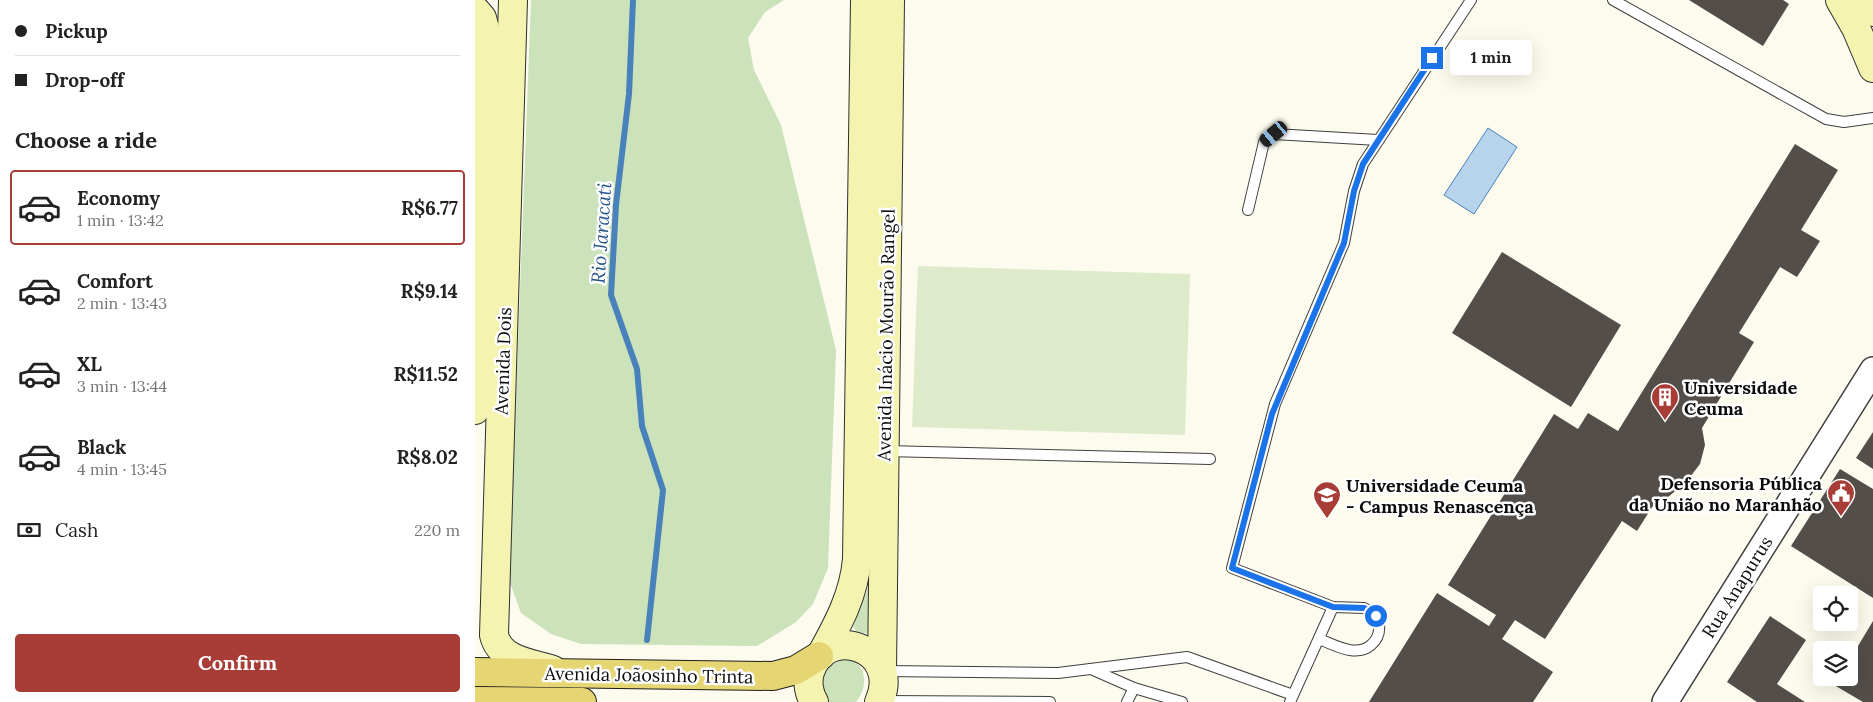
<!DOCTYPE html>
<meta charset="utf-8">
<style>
:root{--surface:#fff;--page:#f2f2f2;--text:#222;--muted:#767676;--line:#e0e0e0;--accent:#a83d37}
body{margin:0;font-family:Lora,serif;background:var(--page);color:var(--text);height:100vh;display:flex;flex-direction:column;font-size:19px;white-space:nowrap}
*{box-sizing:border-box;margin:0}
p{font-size:16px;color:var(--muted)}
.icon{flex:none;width:28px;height:28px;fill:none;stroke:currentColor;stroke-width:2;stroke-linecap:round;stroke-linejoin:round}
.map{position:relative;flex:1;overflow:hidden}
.sheet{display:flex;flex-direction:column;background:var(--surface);width:475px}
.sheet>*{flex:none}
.banner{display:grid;align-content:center;height:110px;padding:0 15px;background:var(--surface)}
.buttons{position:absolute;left:1338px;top:586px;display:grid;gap:10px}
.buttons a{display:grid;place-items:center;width:45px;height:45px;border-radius:5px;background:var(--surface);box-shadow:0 5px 20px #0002;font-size:25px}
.end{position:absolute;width:22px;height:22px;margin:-11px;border:6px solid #1a73e8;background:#fff;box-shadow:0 0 0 2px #fff}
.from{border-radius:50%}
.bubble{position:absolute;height:35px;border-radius:5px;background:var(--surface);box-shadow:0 5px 20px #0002;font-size:16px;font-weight:700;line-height:35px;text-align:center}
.car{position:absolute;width:15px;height:30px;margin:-15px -8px;border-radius:6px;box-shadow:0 0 4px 1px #0007;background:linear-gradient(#222 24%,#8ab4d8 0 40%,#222 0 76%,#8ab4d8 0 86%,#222 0)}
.banner b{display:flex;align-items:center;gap:18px;height:48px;font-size:19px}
.banner b+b{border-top:1px solid var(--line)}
.banner i{width:12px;height:12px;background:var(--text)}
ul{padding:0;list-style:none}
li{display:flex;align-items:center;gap:15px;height:75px;margin:0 10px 8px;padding:0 5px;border:2px solid transparent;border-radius:5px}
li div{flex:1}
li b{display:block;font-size:19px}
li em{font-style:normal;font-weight:700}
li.on{border-color:var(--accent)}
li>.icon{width:45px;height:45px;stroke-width:1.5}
h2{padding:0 15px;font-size:22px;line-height:60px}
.pay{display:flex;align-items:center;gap:12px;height:55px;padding:0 15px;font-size:19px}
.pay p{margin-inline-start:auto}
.button{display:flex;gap:10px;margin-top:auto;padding:10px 15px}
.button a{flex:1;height:58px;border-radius:5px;background:var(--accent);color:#fff;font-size:20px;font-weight:700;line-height:58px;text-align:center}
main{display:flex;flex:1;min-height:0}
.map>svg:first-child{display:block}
.green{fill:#cbe2bb}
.pitch{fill:#ddebcb}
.water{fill:#b8d4ed;stroke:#4981ba}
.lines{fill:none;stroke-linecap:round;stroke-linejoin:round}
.stream{stroke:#4981ba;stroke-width:6}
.building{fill:#534e49}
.service-casing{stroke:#3f3f3f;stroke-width:12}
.tertiary-casing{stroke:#3f3f3f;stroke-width:28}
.secondary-casing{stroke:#2e2e2e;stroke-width:30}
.primary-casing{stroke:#1d1d1d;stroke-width:30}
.service{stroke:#fff;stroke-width:10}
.tertiary{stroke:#fff;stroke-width:25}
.secondary{stroke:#f4f3b0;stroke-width:28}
.primary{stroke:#e6d673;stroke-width:28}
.route{stroke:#1a73e8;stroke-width:6}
.labels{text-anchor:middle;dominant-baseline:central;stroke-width:5;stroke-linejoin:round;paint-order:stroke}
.street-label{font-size:18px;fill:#0c0c0c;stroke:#fff}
.poi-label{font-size:18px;font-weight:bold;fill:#0c0c0c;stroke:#fff;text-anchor:start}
.water-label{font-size:19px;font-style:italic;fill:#26558c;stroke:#fff}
</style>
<main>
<section class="sheet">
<div class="banner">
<b><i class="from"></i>Pickup</b>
<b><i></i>Drop-off</b>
</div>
<h2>Choose a ride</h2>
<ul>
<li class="on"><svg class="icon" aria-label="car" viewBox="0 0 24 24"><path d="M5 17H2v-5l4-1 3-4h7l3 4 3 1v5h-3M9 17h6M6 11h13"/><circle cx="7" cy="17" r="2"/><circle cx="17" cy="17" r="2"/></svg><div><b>Economy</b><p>1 min · 13:42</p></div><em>R$6.77</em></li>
<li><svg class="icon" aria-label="car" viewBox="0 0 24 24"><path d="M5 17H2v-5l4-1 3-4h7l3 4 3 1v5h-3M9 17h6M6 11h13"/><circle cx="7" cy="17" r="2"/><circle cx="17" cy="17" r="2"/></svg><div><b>Comfort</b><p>2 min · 13:43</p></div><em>R$9.14</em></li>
<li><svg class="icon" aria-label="car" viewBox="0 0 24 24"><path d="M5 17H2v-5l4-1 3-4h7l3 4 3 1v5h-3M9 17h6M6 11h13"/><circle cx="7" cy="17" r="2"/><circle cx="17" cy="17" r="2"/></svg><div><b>XL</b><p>3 min · 13:44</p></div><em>R$11.52</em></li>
<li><svg class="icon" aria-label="car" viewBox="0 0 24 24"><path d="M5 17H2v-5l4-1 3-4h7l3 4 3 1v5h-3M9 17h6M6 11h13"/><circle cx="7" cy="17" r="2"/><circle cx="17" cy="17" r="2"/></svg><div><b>Black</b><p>4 min · 13:45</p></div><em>R$8.02</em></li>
</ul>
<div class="pay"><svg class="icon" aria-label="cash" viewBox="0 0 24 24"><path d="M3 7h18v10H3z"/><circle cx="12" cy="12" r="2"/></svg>Cash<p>220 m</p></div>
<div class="button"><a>Confirm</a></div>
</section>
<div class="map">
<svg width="1398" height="702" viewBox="0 0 1398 702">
<rect width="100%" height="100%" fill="#fcfbed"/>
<g class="green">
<polygon points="56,0 309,0 290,12 273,38 279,70 306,125 361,350 353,568 338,604 321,622 282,646 106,644 76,634 46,613 34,580"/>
<polygon points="398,565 396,634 382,632 378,627 393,588"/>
<path d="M358,657C363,658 369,658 374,659C394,665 392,690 381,702H348L340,675Z"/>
</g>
<polygon class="pitch" points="443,266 715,274 710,435 437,427"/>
<polygon class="water" points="1013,128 1042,147 999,214 969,195"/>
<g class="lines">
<polyline class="stream" points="158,0 154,94 141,205 136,295 162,369 167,426 188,490 172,640"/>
</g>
<g class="building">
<polygon points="1214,0 1308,0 1314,4 1288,46"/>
<polygon points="1320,144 1363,170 1326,230 1345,241 1322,277 1305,267 1264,333 1279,342 1227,428 1230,445 1225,464 1212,481 1192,498 1181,501 1162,531 1147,521 1070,639 1040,620 1027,639 1078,672 1058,702 894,702 962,593 1014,626 1021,615 973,585 1079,414 1103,429 1113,413 1143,431"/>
<polygon points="1027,252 1146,325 1096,407 977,333"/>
<polygon points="1398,432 1398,469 1381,458"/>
<polygon points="1365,469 1398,489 1398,598 1316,546"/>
<polygon points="1295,616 1331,640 1302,684 1330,702 1282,702 1252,682"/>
<polygon points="1398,621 1398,702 1388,702 1359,685 1364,678 1374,678 1374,661"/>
</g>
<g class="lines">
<g class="service-casing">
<g id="service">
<polyline points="1138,0 1351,119 1369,122 1398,118"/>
<polyline points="773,210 789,142 799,134 903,140"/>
<polyline points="411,451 735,459"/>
<path d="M844,639C860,645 881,658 896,645C903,639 905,632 904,624L897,612L889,608L858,607L757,568L800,404L869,243L879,191L888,164L996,0"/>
<polyline points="616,669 659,688 707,702"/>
<polyline points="409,671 583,673 712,657 818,695"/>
<polyline points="406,701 575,702"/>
<polyline points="652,702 659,688"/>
<polyline points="815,702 858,607"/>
</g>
</g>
<g class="tertiary-casing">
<polyline id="tertiary" points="1190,702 1398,370"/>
</g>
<g class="secondary-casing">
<g id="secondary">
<path d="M38,0L19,635C25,661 57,663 78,670"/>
<polyline points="1365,0 1381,28 1398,68"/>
<polyline points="1393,0 1398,12"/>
<polyline points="0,10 7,18 12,36 0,410"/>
<path d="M346,655C363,624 379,595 382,559L390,0"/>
<polyline points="407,670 415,0"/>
<path d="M339,702C334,693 332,682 335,672C351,622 428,648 404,702"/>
</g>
</g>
<g class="primary-casing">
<g id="primary">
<polyline points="0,672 298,676 321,670 344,656"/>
<polyline points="0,701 107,702"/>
</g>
</g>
<use href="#service" class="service"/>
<use href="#tertiary" class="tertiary"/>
<use href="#secondary" class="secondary"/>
<use href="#primary" class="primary"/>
</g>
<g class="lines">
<polyline class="route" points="901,616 897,612 889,608 858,607 757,568 797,414 869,243 879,191 888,164 957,58"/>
</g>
<defs>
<g id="building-pin" transform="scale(1.4375)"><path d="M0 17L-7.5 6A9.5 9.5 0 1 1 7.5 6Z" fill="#a83d37" stroke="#fff"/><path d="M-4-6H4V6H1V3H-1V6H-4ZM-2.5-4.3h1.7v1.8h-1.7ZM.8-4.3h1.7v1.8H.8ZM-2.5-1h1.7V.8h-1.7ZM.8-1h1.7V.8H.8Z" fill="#fff"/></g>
<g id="civic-pin" transform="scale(1.4375)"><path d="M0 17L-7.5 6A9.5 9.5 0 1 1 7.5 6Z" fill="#a83d37" stroke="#fff"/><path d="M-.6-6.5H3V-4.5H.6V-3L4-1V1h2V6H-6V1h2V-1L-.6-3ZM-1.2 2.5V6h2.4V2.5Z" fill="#fff"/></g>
<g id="university-pin" transform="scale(1.4375)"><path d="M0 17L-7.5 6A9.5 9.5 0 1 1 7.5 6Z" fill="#a83d37" stroke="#fff"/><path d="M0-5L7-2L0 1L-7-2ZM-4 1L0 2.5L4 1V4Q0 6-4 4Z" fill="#fff"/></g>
</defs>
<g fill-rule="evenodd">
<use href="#building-pin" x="1190" y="397"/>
<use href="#civic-pin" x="1366" y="493"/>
<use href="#university-pin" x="852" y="495"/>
</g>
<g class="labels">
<g class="street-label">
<text transform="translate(411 335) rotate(-89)">Avenida Inácio Mourão Rangel</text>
<text transform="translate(28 361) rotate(-88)">Avenida Dois</text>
<text transform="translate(1262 587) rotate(-58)">Rua Anapurus</text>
<text transform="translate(174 675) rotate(1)">Avenida Joãosinho Trinta</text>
</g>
<g class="poi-label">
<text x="1209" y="387">Universidade<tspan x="1209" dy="21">Ceuma</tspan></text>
<text x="1347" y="483" text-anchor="end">Defensoria Pública<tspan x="1347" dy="21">da União no Maranhão</tspan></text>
<text x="871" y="485">Universidade Ceuma<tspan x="871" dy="21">- Campus Renascença</tspan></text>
</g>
<g class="water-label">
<text transform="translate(126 233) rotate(-86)">Rio Jaracati</text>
</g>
</g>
</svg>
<div class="buttons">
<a><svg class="icon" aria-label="locate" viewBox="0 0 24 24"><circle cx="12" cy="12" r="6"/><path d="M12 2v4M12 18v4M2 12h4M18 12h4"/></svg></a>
<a><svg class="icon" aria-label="layers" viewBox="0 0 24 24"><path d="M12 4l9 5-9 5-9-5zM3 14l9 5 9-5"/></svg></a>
</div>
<i class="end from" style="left:901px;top:616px"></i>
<i class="end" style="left:957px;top:58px"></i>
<div class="bubble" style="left:975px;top:40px;width:82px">1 min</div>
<i class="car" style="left:799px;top:134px;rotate:230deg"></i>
</div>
</main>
